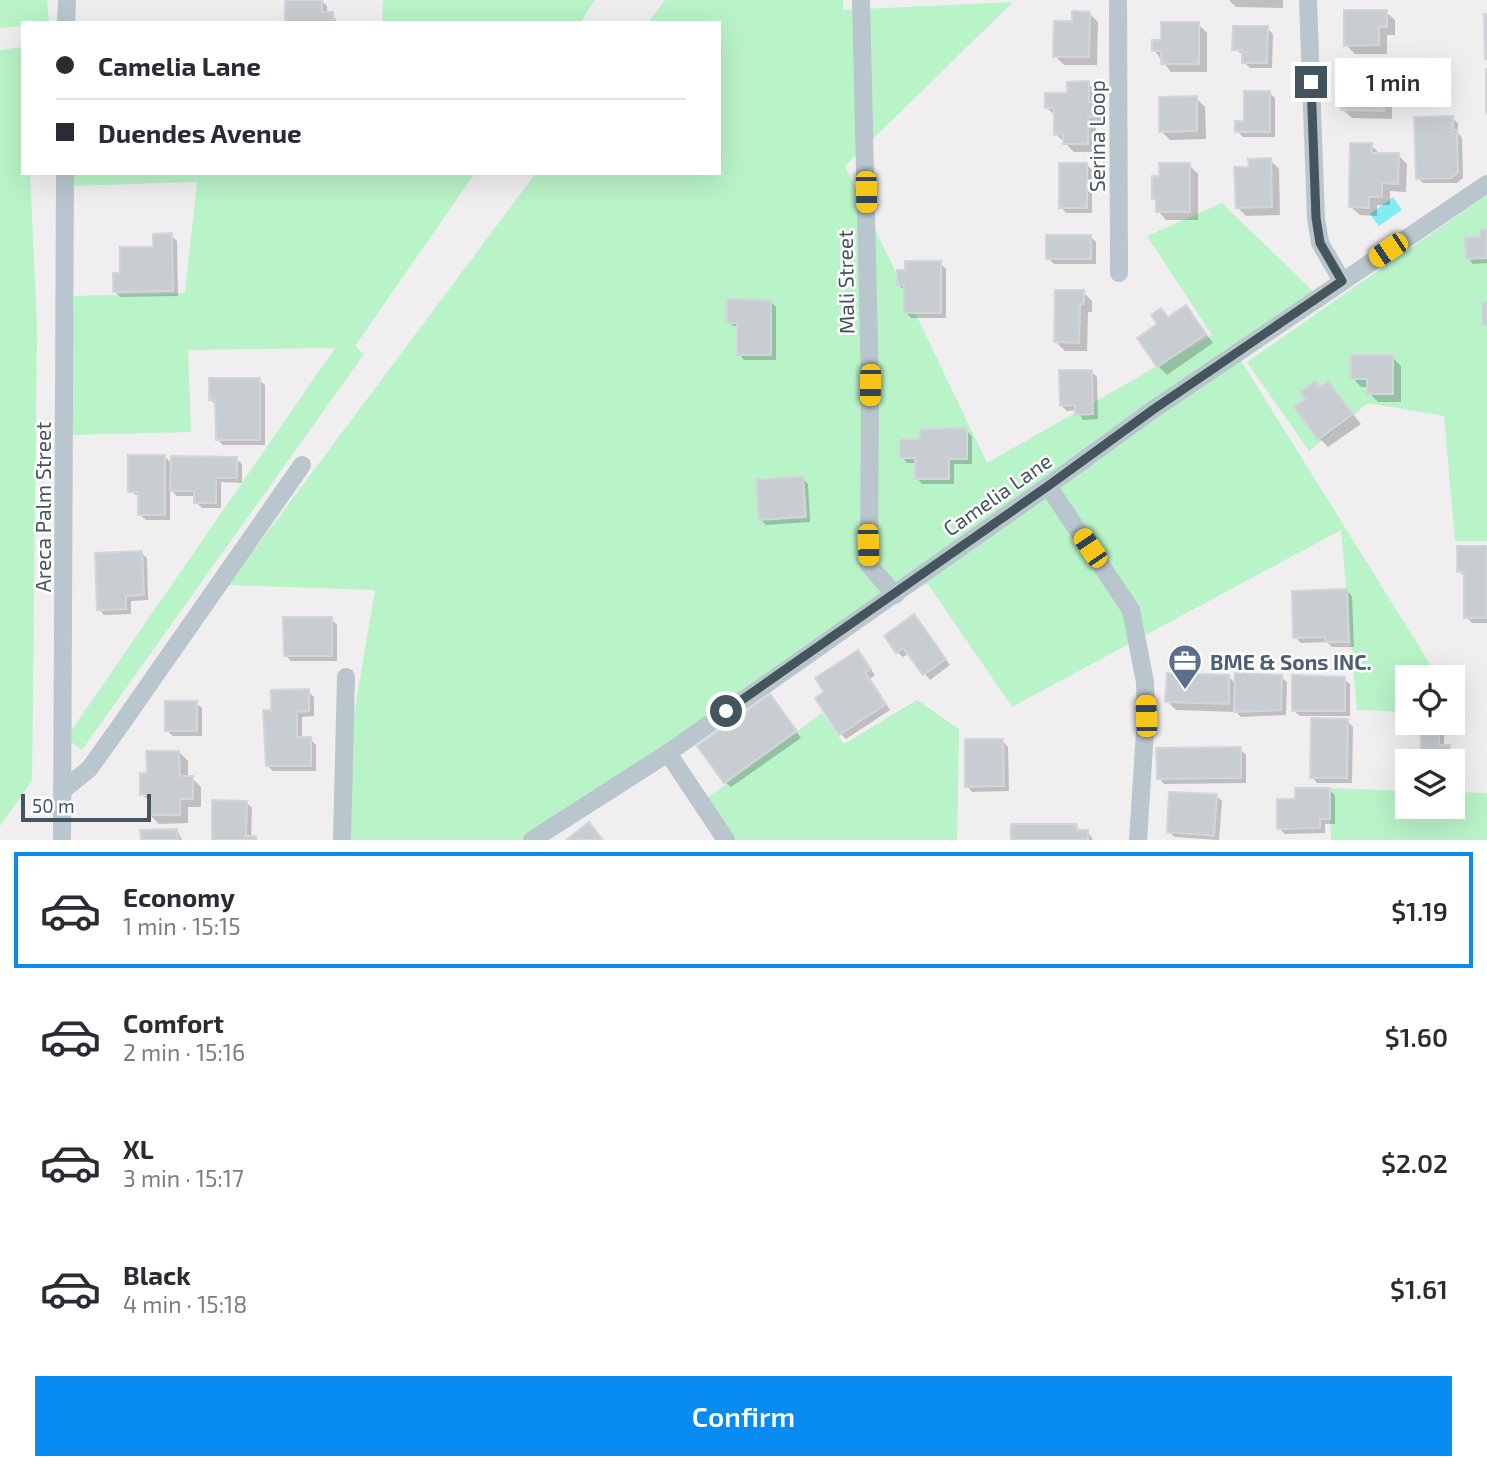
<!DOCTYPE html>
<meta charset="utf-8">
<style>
:root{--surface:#fff;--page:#f7f7f7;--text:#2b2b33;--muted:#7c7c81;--line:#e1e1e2;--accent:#098cf1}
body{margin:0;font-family:"Exo 2",sans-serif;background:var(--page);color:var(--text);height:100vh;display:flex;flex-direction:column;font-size:26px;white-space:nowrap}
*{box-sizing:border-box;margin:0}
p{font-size:23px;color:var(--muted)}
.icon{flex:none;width:38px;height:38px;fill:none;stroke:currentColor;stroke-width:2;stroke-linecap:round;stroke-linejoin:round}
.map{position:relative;height:840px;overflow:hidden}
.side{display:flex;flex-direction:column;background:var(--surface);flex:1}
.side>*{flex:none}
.banner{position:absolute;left:21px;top:21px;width:700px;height:154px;border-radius:0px;box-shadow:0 7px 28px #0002;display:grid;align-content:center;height:154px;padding:0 35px;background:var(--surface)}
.buttons{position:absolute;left:1395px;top:665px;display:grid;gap:14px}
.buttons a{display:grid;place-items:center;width:70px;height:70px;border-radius:0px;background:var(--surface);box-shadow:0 7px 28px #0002;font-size:35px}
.scale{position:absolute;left:21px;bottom:18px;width:130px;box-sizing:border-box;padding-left:7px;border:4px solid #45555e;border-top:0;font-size:19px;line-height:24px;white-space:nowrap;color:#45555e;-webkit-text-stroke:5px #fff;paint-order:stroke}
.end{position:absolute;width:32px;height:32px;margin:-16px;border:9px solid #45555e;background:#fff;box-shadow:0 0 0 4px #fff}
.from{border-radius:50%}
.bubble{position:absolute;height:49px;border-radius:0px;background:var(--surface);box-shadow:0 7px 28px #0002;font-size:23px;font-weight:600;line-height:49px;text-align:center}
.car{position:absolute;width:21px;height:42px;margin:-21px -10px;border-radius:9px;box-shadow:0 0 5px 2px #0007;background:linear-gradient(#f5c518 24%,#345 0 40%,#f5c518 0 76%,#345 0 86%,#f5c518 0)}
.banner b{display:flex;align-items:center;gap:24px;height:66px;font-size:26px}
.banner b+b{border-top:2px solid var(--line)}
.banner i{width:18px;height:18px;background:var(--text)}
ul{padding:12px 0 0;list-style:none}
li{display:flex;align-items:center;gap:21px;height:116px;margin:0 14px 10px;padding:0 21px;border:4px solid transparent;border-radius:0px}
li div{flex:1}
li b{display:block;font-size:26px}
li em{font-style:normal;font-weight:600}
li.selected{border-color:var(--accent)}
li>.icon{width:63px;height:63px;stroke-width:1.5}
.primary-button{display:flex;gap:14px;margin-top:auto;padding:14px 35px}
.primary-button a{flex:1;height:80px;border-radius:0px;background:var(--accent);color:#fff;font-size:28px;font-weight:600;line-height:80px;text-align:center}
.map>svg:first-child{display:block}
.green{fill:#b9f3c8}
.water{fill:#82ebf4}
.shadow{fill:#0003}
.building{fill:#c8cdd2;stroke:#d2d6db;stroke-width:2}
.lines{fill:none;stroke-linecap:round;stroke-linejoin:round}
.minor{stroke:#b9c6cd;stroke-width:18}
.route{stroke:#45555e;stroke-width:9}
.labels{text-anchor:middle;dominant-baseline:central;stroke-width:5;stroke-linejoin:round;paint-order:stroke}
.street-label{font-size:21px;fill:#45555e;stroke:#fff}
.service-label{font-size:21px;font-weight:bold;fill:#4e5e75;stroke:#fff;text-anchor:start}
</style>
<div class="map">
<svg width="1487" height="840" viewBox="0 0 1487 840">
<rect width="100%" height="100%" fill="#f1eeef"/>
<g class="green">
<polygon points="0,0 47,0 49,23 23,23 23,26 0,28"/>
<polygon points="383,0 595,0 580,23 382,23"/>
<polygon points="665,0 843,0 843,10 1013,2 845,166 987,463 1212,335 1147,236 1222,203 1319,297 1237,354 1438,677 1407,677 1407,712 1357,710 1341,530 1012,707 928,584 894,595 532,840 344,840 343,778 375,590 228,585 536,173 719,173 719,23 648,23"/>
<polygon points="23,47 23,173 30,173 37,325 32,781 0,826 0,50"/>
<polygon points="71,173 475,173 355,346 364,354 82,750 66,738 335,348 188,350 191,432 69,435 74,296 185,293 197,182 71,186"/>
<polygon points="1487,195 1487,541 1455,541 1444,416 1368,403 1309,451 1247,362"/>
<polygon points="917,700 959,729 957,840 735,840 702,802 822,713 844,744"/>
<polygon points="1330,788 1407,791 1407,807 1452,807 1453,792 1487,793 1487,840 1331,840"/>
</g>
<polygon class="water" points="1393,197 1402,210 1379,226 1370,214"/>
<g class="shadow">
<polygon points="321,0 327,6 327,14 332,14 338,23 287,23"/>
<polygon points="1229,0 1283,0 1283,8 1236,7"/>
<polygon points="1386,12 1395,20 1395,35 1387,35 1387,54 1355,54 1346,45"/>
<polygon points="1089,13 1098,22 1097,65 1064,65 1055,56 1074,23"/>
<polygon points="1198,24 1207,33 1207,72 1171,72 1154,50 1162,41"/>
<polygon points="1267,28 1273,34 1272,68 1250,68 1244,62 1244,55 1234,49"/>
<polygon points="1404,78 1413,86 1413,101 1392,101 1392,119 1352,118 1343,110"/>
<polygon points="1088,83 1097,92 1097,104 1105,112 1105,125 1096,125 1096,152 1074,152 1056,134 1056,116 1047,108"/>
<polygon points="1270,93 1275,98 1275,137 1243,137 1237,131"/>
<polygon points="1196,98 1205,107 1206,139 1170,140 1161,131"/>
<polygon points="1452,118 1458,123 1458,133 1462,138 1463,178 1457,183 1423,183 1418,178"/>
<polygon points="1371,145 1380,154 1398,155 1407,164 1406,192 1390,191 1390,205 1377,205 1377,216 1360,215 1351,207"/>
<polygon points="1270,160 1279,169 1280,215 1246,216 1237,207 1250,169"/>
<polygon points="1087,165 1092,170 1092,213 1066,213 1061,207"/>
<polygon points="1189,165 1198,174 1198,220 1166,220 1158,211 1158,202 1153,198"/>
<polygon points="1487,230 1487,263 1473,264 1468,258"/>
<polygon points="171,235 177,241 178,296 120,297 114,291 122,275"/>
<polygon points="1090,236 1096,242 1096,264 1054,264 1048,258"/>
<polygon points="940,263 946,269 946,318 911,318 905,312 904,290 899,285"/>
<polygon points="1083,292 1092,301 1092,312 1088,312 1087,351 1065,351 1056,342"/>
<polygon points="771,302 776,307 776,360 744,360 739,354 739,328 728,323"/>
<polygon points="1186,307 1213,343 1167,375 1158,366 1169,318"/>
<polygon points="1392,357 1401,366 1401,402 1378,402 1369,393 1369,387 1361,387 1353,378"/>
<polygon points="1091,371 1097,377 1098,419 1083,420 1077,410 1067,411 1061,405"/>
<polygon points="259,380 265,385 265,445 223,445 217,439 217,406 211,400"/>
<polygon points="1328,383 1361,424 1328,447 1320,439 1321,388"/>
<polygon points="966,430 972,436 972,464 954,464 954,484 922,484 917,478 917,463 907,463 902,457 922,441"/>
<polygon points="165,457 172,464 236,459 242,464 242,483 221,482 221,508 202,508 196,502 196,496 177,496 170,489 170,520 146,520 140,515 140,497 130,491"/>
<polygon points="802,478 808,484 810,522 766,525 760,519"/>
<polygon points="1487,547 1487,623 1472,623 1466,617 1466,577 1458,571"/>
<polygon points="141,553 147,558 148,600 131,601 131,614 104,615 99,609"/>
<polygon points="1347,591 1352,596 1354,647 1332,647 1327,642 1301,643 1295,637"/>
<polygon points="914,616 950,665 930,680 909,653 903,657 897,652"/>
<polygon points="331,619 337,625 337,661 291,661 285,655"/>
<polygon points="858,652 875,675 870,679 890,710 846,739 840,733 826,692"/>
<polygon points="1229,677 1236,684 1281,677 1287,682 1286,715 1241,717 1236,712 1176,710 1167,701"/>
<polygon points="1344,679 1350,684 1350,716 1300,716 1294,711"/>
<polygon points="308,691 314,697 314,716 302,717 302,739 310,739 316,745 316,771 273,771 267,765 273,711"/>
<polygon points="775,702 801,738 731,787 725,782"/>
<polygon points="196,703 202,708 202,736 173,736 167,731"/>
<polygon points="1347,721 1353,727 1352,783 1317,783 1312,777"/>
<polygon points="1422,723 1439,723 1444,727 1444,747 1454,752 1455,792 1452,761 1423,761"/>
<polygon points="1003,741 1008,747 1009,791 972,792 967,786"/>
<polygon points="1240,749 1246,755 1246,783 1164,784 1159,778"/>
<polygon points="179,752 188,761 188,778 192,778 201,787 201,807 188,807 188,823 159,824 150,815 150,802 142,794"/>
<polygon points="1329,790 1335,795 1335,824 1325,824 1325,833 1285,834 1279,828 1297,801"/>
<polygon points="1216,796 1222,801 1219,840 1175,837 1169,832"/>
<polygon points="246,802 252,808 251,837 258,840 213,840"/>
<polygon points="1076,826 1082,832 1088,832 1093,840 1013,840"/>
<polygon points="177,830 182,840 143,840"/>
</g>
<g class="building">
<polygon points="285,0 322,0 322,12 333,12 333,23 285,23"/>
<polygon points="1344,10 1387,10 1387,27 1379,27 1379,45 1344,46"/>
<polygon points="1072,11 1090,12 1089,57 1053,57 1054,21 1072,21"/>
<polygon points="1484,14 1487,14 1487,59 1485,59"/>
<polygon points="1161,22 1199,22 1199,64 1161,64 1161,51 1152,51 1152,40 1161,40"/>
<polygon points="1233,26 1268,26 1267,63 1242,63 1242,50 1232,50"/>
<rect x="1486" y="69" width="1" height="44"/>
<polygon points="1347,75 1405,76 1404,93 1384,93 1384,111 1341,110 1341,86 1347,86"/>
<polygon points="1089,81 1089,102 1096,102 1096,117 1088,117 1088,144 1063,144 1063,134 1054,135 1054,108 1045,108 1045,93 1067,93 1067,82"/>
<polygon points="1244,91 1270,91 1270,132 1235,132 1235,121 1244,121"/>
<polygon points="1197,96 1197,131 1159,132 1159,97"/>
<polygon points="1453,116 1453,130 1457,130 1458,172 1451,178 1416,179 1414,117"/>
<polygon points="1350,143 1372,143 1372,153 1399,153 1398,184 1382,183 1382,197 1369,197 1369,208 1349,207"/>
<polygon points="1271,158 1272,207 1236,208 1234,167 1249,167 1248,159"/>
<rect x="1059" y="163" width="28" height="45"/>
<polygon points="1159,163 1190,163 1190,212 1156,212 1156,199 1152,199 1152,176 1159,176"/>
<polygon points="1480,229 1487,229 1487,258 1466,259 1465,237 1480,237"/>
<polygon points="172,233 173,291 113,292 113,273 120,273 120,247 153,247 153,234"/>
<rect x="1046" y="235" width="45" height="24"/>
<polygon points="905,261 941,261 941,313 904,313 904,285 897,285 897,270 905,270"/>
<polygon points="1055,290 1084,290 1084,304 1080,304 1079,343 1054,342"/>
<polygon points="727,299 771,300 771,355 737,355 737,323 727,323"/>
<polygon points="1487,302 1487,325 1483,325 1482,303"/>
<polygon points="1186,305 1206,334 1157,367 1137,338 1157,324 1151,315 1161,308 1168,317"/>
<polygon points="1351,355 1393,355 1393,394 1367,394 1367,379 1351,379"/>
<polygon points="1059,370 1092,370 1093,414 1075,415 1075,405 1060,406"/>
<polygon points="209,378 260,378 260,440 216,440 215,400 209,400"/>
<polygon points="1315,381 1320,387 1328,381 1353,414 1318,440 1294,407 1305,399 1300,392"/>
<polygon points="967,428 967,459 949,459 949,479 915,479 915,458 900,458 900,439 920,439 920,429"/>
<polygon points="128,455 165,455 165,515 138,515 138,492 128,492"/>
<polygon points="171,456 237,457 237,478 216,478 216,503 194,503 194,491 170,491"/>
<polygon points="803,476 806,517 759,520 756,480"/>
<polygon points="1457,546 1487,546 1487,618 1464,618 1464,572 1457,572"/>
<polygon points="142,551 144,595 126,596 126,609 97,610 95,553"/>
<polygon points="1347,589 1349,642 1325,642 1325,637 1293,638 1292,591"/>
<polygon points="914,614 946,659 923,675 903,648 896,653 884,636"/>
<polygon points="283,617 332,617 332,656 284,656"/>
<polygon points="858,650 871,669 865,672 886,704 839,735 815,698 824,692 815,678"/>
<polygon points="1167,673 1229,675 1229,704 1165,702"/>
<polygon points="1235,673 1282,675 1281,710 1234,712"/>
<polygon points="1292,675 1345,677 1345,711 1292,711"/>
<polygon points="309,689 309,711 297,712 297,737 311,737 311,766 266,766 263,710 271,710 271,690"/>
<polygon points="770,694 797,731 724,783 697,746"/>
<rect x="165" y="701" width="32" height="30"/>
<polygon points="1311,718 1348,719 1347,778 1310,778"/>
<polygon points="1421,723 1439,723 1439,745 1450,745 1450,761 1421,761"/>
<polygon points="965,739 1003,739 1004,786 965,787"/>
<polygon points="1241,747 1241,778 1157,779 1156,748"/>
<polygon points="146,751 179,751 180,776 193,776 193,799 180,799 180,815 148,815 148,795 140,795 140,773 147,773"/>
<polygon points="1295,788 1330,788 1330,819 1320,819 1320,828 1277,829 1277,799 1295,799"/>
<polygon points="1169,792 1217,794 1214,836 1167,832"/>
<polygon points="212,800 247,801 246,836 256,836 256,840 212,840"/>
<polygon points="589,822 603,840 566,840"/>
<polygon points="1011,824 1077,824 1077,830 1088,830 1088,840 1011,840"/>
<polygon points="177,829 178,840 141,840 140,830"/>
</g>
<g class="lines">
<g class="minor">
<polyline points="861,0 870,385 869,565 895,595"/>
<polyline points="1118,0 1119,273"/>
<polyline points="1308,0 1316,218 1320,243 1342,281"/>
<polyline points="66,23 67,0"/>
<polyline points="1048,486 1131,610 1145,682 1146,716 1138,840"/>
<polyline points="668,753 726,840"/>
<polyline points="62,791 89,769 115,733 302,465"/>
<polyline points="62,840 65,173"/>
<polyline points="342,840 346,677"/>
<polyline points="532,840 668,753 1048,486 1154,409 1487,184"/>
</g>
</g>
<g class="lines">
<polyline class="route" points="726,711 1048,486 1154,409 1342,281 1320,243 1316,218 1311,82"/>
</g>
<defs>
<g id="office-pin" transform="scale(1.75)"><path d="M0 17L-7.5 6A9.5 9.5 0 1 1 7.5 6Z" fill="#5c6f8a" stroke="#fff"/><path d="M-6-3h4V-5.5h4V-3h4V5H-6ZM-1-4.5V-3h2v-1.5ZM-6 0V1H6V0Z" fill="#fff"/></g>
</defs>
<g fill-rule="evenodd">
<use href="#office-pin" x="1185" y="661"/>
</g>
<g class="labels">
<g class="street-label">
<text transform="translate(1096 136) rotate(-90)">Serina Loop</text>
<text transform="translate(845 282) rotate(-91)">Mali Street</text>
<text transform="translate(997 494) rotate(-35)">Camelia Lane</text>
<text transform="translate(42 507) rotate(-90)">Areca Palm Street</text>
</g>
<g class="service-label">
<text x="1210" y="661">BME &amp; Sons INC.</text>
</g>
</g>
</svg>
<div class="buttons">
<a><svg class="icon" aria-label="locate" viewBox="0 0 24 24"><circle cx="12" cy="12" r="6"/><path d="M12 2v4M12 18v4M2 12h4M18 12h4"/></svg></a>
<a><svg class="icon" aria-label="layers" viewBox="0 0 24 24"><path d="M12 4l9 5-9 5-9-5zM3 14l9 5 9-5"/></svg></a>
</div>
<div class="scale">50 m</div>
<i class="end from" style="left:726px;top:711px"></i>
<i class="end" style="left:1311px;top:82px"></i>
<div class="bubble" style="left:1335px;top:58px;width:116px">1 min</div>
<i class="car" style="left:866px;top:192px;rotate:179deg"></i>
<i class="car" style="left:1388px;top:250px;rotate:236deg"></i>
<i class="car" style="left:870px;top:385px;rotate:181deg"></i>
<i class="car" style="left:868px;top:545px;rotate:178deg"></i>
<i class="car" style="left:1090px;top:548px;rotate:326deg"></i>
<i class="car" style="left:1146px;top:716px;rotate:358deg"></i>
<div class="banner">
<b><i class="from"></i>Camelia Lane</b>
<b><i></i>Duendes Avenue</b>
</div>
</div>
<section class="side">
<ul>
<li class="selected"><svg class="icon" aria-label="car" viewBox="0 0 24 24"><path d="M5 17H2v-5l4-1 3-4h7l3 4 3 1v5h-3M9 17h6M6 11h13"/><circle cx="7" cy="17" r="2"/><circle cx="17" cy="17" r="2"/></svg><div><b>Economy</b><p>1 min · 15:15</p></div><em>$1.19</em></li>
<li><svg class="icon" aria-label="car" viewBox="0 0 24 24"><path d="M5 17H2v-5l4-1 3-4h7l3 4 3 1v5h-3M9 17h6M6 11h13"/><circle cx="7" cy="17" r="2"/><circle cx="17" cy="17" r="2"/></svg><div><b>Comfort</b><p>2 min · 15:16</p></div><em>$1.60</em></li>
<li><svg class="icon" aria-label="car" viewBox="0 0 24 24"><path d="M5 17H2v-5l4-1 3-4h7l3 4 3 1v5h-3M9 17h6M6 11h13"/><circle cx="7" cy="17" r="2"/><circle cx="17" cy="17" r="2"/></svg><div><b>XL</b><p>3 min · 15:17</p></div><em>$2.02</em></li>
<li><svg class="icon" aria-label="car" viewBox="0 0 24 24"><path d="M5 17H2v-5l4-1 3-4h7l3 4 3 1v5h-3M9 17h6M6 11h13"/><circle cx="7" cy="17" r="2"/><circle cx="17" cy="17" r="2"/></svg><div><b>Black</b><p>4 min · 15:18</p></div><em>$1.61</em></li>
</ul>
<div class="primary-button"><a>Confirm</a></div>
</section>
